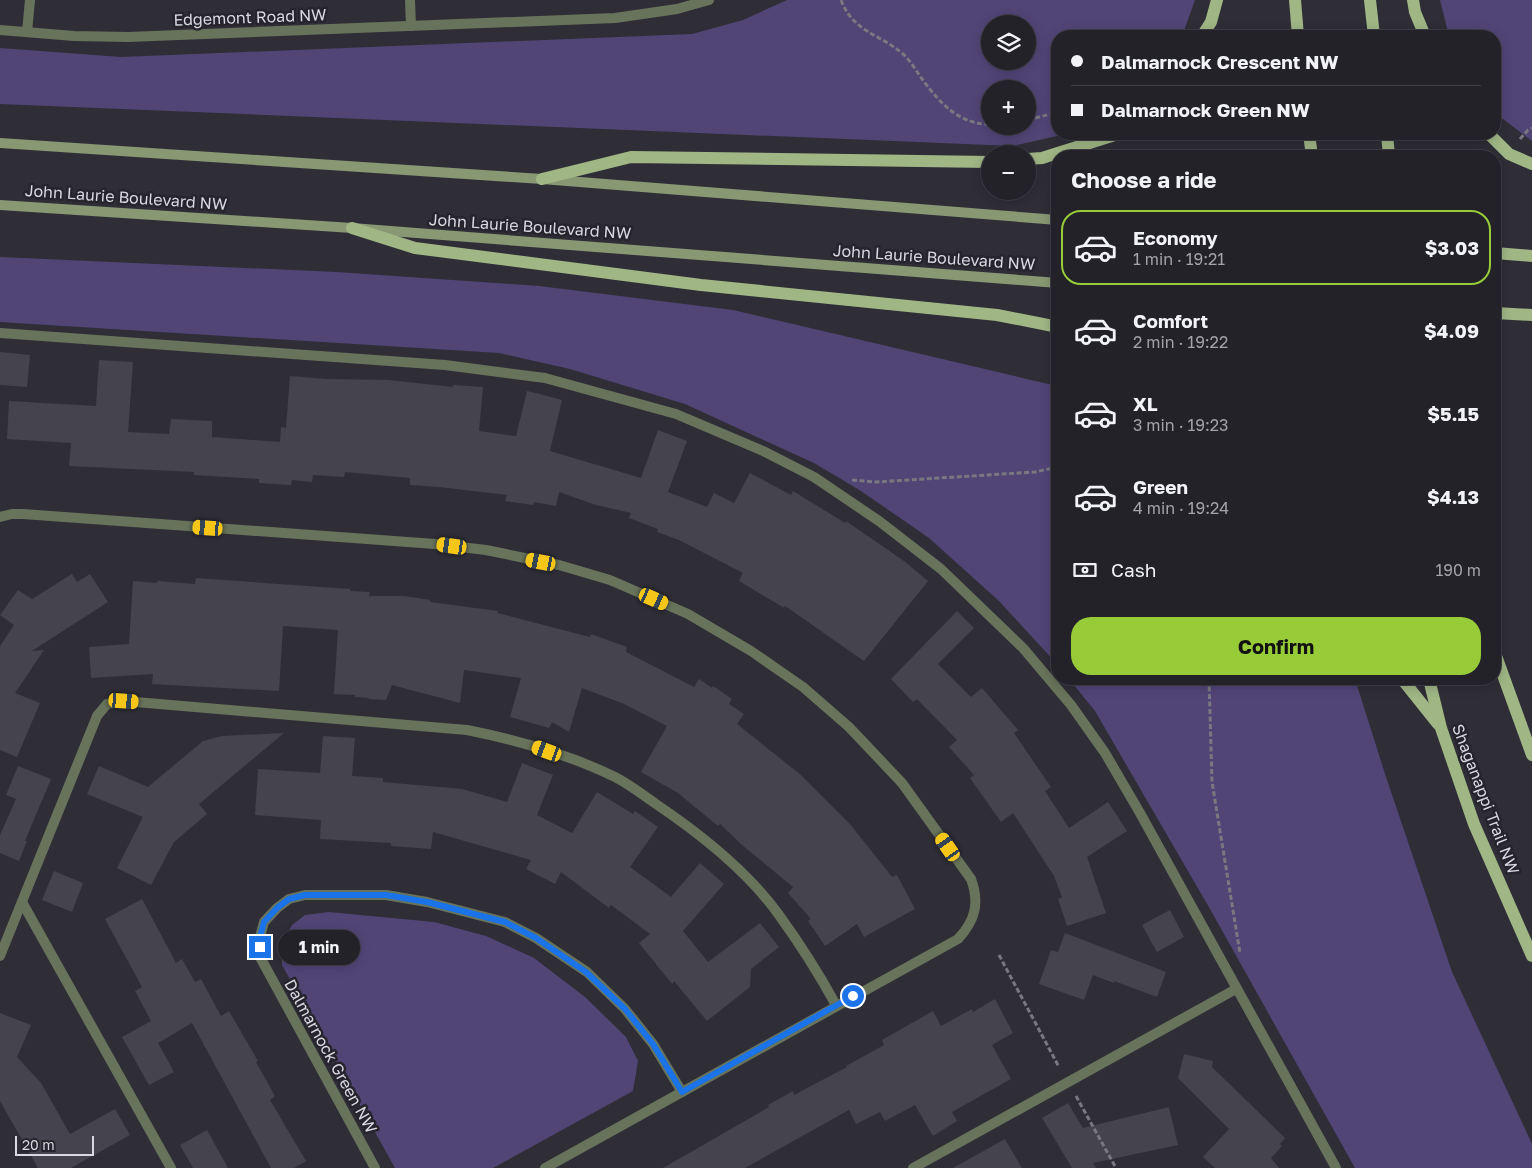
<!DOCTYPE html>
<meta charset="utf-8">
<style>
:root{--surface:#232229;--page:#2b2a31;--text:#f1f3f6;--muted:#a3a4a8;--line:#403f46;--accent:#97cc38}
body{margin:0;font-family:"Golos Text",sans-serif;background:var(--page);color:var(--text);height:100vh;display:flex;flex-direction:column;font-size:19px;white-space:nowrap}
*{box-sizing:border-box;margin:0}
p{font-size:16px;color:var(--muted)}
.icon{flex:none;width:28px;height:28px;fill:none;stroke:currentColor;stroke-width:2;stroke-linecap:round;stroke-linejoin:round}
.map{position:relative;flex:1;overflow:hidden}
.sheet{position:absolute;left:1051px;top:150px;width:450px;height:535px;display:flex;flex-direction:column;background:var(--surface);border-radius:20px;box-shadow:0 2px 12px #0003,0 0 0 1px var(--line)}
.sheet>*{flex:none}
.hud{position:absolute;left:1051px;top:30px;width:450px;height:110px;border-radius:20px;box-shadow:0 2px 12px #0003,0 0 0 1px var(--line);display:grid;align-content:center;height:110px;padding:0 20px;background:var(--surface)}
.tools{position:absolute;left:981px;top:15px;display:grid;gap:10px}
.tools a{display:grid;place-items:center;width:55px;height:55px;border-radius:50%;background:var(--surface);box-shadow:0 2px 12px #0003,0 0 0 1px var(--line);font-size:25px}
.scale{position:absolute;left:15px;bottom:12px;width:79px;box-sizing:border-box;padding-left:5px;border:2px solid #dad9df;border-top:0;font-size:14px;line-height:18px;white-space:nowrap;color:#dad9df;-webkit-text-stroke:4px #26242d;paint-order:stroke}
.end{position:absolute;width:22px;height:22px;margin:-11px;border:6px solid #1a73e8;background:#fff;box-shadow:0 0 0 2px #fff}
.from{border-radius:50%}
.bubble{position:absolute;height:35px;border-radius:18px;background:var(--surface);box-shadow:0 2px 12px #0003,0 0 0 1px var(--line);font-size:16px;font-weight:700;line-height:35px;text-align:center}
.car{position:absolute;width:15px;height:30px;margin:-15px -8px;border-radius:6px;box-shadow:0 0 4px 1px #0007;background:linear-gradient(#f5c518 24%,#345 0 40%,#f5c518 0 76%,#345 0 86%,#f5c518 0)}
.hud b{display:flex;align-items:center;gap:18px;height:48px;font-size:19px}
.hud b+b{border-top:1px solid var(--line)}
.hud i{width:12px;height:12px;background:var(--text)}
ul{padding:0;list-style:none}
li{display:flex;align-items:center;gap:15px;height:75px;margin:0 10px 8px;padding:0 10px;border:2px solid transparent;border-radius:20px}
li div{flex:1}
li b{display:block;font-size:19px}
li em{font-style:normal;font-weight:700}
li.selected{border-color:var(--accent)}
li>.icon{width:45px;height:45px;stroke-width:1.5}
h2{padding:0 20px;font-size:22px;line-height:60px}
.pay{display:flex;align-items:center;gap:12px;height:55px;padding:0 20px;font-size:19px}
.pay p{margin-inline-start:auto}
.button{display:flex;gap:10px;margin-top:auto;padding:10px 20px}
.button a{flex:1;height:58px;border-radius:20px;background:var(--accent);color:#111;font-size:20px;font-weight:700;line-height:58px;text-align:center}
.map>svg:first-child{display:block}
.green{fill:#514576;fill-rule:evenodd}
.building{fill:#45434d}
.lines{fill:none;stroke-linecap:round;stroke-linejoin:round}
.path{stroke:#797880;stroke-width:3;stroke-dasharray:5 2.5;stroke-linecap:butt}
.service{stroke:#68735b;stroke-width:10}
.minor{stroke:#68735b;stroke-width:10}
.secondary{stroke:#889873;stroke-width:10}
.primary{stroke:#a0b685;stroke-width:12}
.route{stroke:#1a73e8;stroke-width:6}
.labels{text-anchor:middle;dominant-baseline:central;stroke-width:5;stroke-linejoin:round;paint-order:stroke}
.street-label{font-size:16px;fill:#dad9df;stroke:#26242d}
</style>
<div class="map">
<svg width="1532" height="1168" viewBox="0 0 1532 1168">
<rect width="100%" height="100%" fill="#2f2e37"/>
<g class="green">
<path d="M787,0H1195L1182,36H1058V134H1066L1013,146L0,104V48L121,57L692,34L743,20ZM990,24H1028V61H990ZM990,89H1028V126H990Z"/>
<polygon points="1440,0 1532,0 1532,141 1495,113 1495,36 1449,36"/>
<polygon points="0,257 337,272 539,286 733,310 1057,386 1057,664 999,601 929,538 861,491 814,463 685,404 570,369 499,353 0,322"/>
<polygon points="1069,679 1355,679 1386,777 1452,972 1532,1144 1532,1168 1355,1168 1210,909 1095,711"/>
<polygon points="329,912 434,922 486,936 534,958 585,997 626,1037 638,1061 633,1091 493,1168 395,1168 282,965 282,944 292,925 305,915"/>
</g>
<g class="building">
<polygon points="0,352 30,355 27,387 0,385"/>
<polygon points="99,360 133,362 128,432 169,434 171,419 212,421 212,437 280,442 281,427 286,428 290,376 326,379 389,380 453,387 453,385 483,387 479,431 516,436 527,391 540,394 562,400 550,451 641,478 658,430 687,441 668,492 707,507 714,493 734,503 750,473 791,495 793,491 845,523 846,521 904,561 928,581 864,661 785,606 784,608 739,581 743,573 679,540 657,532 658,529 629,518 631,513 596,505 559,492 556,506 534,502 533,505 505,501 507,495 439,487 410,485 410,478 345,472 344,477 313,475 312,482 292,480 291,485 259,483 259,479 194,475 194,472 69,466 71,443 7,439 9,401 96,406"/>
<polygon points="72,574 77,582 90,574 108,602 32,651 44,650 15,693 40,703 17,757 0,750 0,646 14,625 0,615 18,590 32,599"/>
<polygon points="196,578 350,589 350,591 370,592 369,596 404,596 430,600 430,602 498,611 497,613 590,637 591,634 627,647 626,652 694,687 699,679 712,688 713,686 732,699 729,704 744,714 737,724 801,775 850,824 892,877 897,875 915,909 864,937 857,924 825,946 808,921 811,919 788,893 793,887 742,845 720,824 718,826 678,793 641,772 667,726 624,704 582,688 569,732 552,722 549,728 510,717 521,678 464,670 460,703 392,685 386,700 368,699 369,698 355,697 355,695 334,694 338,630 283,626 279,691 152,684 153,674 91,678 89,647 129,644 133,581 157,583 157,581 195,584"/>
<polygon points="957,611 974,628 938,664 971,697 982,688 1018,730 1014,733 1051,787 1045,791 1069,828 1108,802 1127,831 1087,857 1106,913 1067,926 1058,899 1062,897 1054,876 1013,813 1001,822 970,778 974,775 949,747 957,740 917,699 913,702 891,679"/>
<polygon points="284,733 199,804 207,814 174,842 151,885 117,868 143,817 87,794 99,766 148,787 203,741 222,736"/>
<polygon points="323,736 355,738 352,776 383,778 383,782 462,789 507,802 522,763 553,775 537,815 572,833 597,792 633,814 635,811 658,827 630,867 671,897 700,863 724,884 683,931 708,962 760,923 779,947 751,969 750,987 707,1021 674,981 672,984 639,943 650,934 611,905 609,908 561,872 555,884 526,869 531,860 433,832 431,849 391,846 391,843 320,839 321,820 255,815 258,769 320,773"/>
<polygon points="18,766 51,779 25,841 27,841 19,861 0,853 0,835 16,799 6,795"/>
<polygon points="54,871 83,883 72,912 42,900"/>
<polygon points="142,899 176,963 182,959 195,982 201,979 221,1016 229,1011 258,1061 256,1062 275,1096 270,1100 306,1161 294,1168 271,1168 192,1023 158,1043 174,1072 149,1085 122,1037 151,1021 135,991 142,987 105,919"/>
<polygon points="1170,910 1184,937 1157,952 1142,925"/>
<polygon points="1065,933 1166,972 1157,997 1114,981 1114,983 1093,975 1084,1000 1039,984 1051,950 1058,952"/>
<polygon points="995,999 1013,1033 992,1045 1011,1079 952,1112 957,1121 933,1136 915,1105 885,1121 880,1112 856,1124 849,1110 745,1168 663,1168 769,1107 768,1105 793,1091 794,1095 847,1067 846,1066 884,1045 882,1040 933,1011 941,1026 972,1009 973,1012"/>
<polygon points="0,1013 31,1025 17,1057 41,1083 70,1134 115,1109 130,1135 71,1168 38,1168 0,1101"/>
<polygon points="1184,1054 1213,1061 1212,1067 1285,1138 1280,1144 1282,1146 1271,1158 1279,1168 1215,1168 1203,1157 1229,1129 1178,1078"/>
<polygon points="1068,1103 1083,1128 1169,1107 1178,1145 1093,1163 1096,1168 1072,1168 1042,1118"/>
<polygon points="207,1130 228,1168 193,1168 180,1145"/>
<polygon points="1005,1139 1022,1168 953,1168"/>
</g>
<g class="lines">
<g class="path">
<path d="M841,0C853,32 880,34 903,54C910,60 915,69 920,76C937,100 958,125 990,124"/>
<polyline points="1028,120 1058,112"/>
<polyline points="1520,139 1528,130 1532,128"/>
<polyline points="852,480 876,482 1035,472 1058,467"/>
<polyline points="1209,679 1212,782 1240,953"/>
<polyline points="999,955 1059,1067"/>
<polyline points="1076,1096 1116,1168"/>
</g>
<g class="service">
<polyline points="0,333 445,365 545,378 676,414 763,451 814,477 879,521 941,569 1023,648 1071,705 1105,753 1140,813 1336,1168"/>
<polyline points="22,902 171,1168"/>
<path d="M0,956L97,716L107,704L124,701L467,730C517,740 568,754 615,777C629,784 643,795 656,804C699,833 749,873 779,915C800,944 819,974 836,1005"/>
<polyline points="913,1168 1236,989"/>
</g>
<g class="minor">
<polyline points="410,0 411,26"/>
<polyline points="0,30 74,36 128,37 615,18 677,9 709,0"/>
<polyline points="27,32 30,0"/>
<path d="M0,517L12,514H23L435,544L486,550L559,565L610,580L688,614L751,651L803,687L849,727L902,783L971,879C980,903 975,921 958,939L545,1168"/>
<polyline points="375,1168 260,957 260,937 264,922 277,908 289,899 305,895 386,895 427,902 505,922 536,938 587,972 625,1009 653,1044 682,1092"/>
</g>
<g class="secondary">
<polyline points="0,143 542,179 1058,220"/>
<polyline points="0,205 352,228 1058,283"/>
</g>
<g class="primary">
<polyline points="1295,0 1298,36"/>
<polyline points="1370,0 1374,36"/>
<polyline points="1413,0 1415,12 1425,36"/>
<polyline points="1202,36 1211,22 1217,0"/>
<polyline points="1309,134 1312,156"/>
<polyline points="1387,134 1389,156"/>
<polyline points="1489,134 1509,154 1532,164"/>
<polyline points="1028,159 1042,158 1118,134"/>
<polyline points="542,179 631,157 990,162"/>
<polyline points="352,228 415,248 701,285 997,315 1058,327"/>
<polyline points="1495,253 1532,256"/>
<polyline points="1495,313 1532,315"/>
<polyline points="1495,653 1532,755"/>
<polyline points="1402,679 1438,724"/>
<polyline points="1429,679 1441,728 1474,824 1532,956"/>
</g>
</g>
<g class="lines">
<polyline class="route" points="260,947 260,937 264,922 277,908 289,899 305,895 386,895 427,902 505,922 536,938 586,972 625,1009 653,1044 682,1092 853,996"/>
</g>
<g class="labels">
<g class="street-label">
<text transform="translate(250 17) rotate(-2)">Edgemont Road NW</text>
<text transform="translate(126 197) rotate(4)">John Laurie Boulevard NW</text>
<text transform="translate(530 226) rotate(4)">John Laurie Boulevard NW</text>
<text transform="translate(934 257) rotate(4)">John Laurie Boulevard NW</text>
<text transform="translate(1486 799) rotate(69)">Shaganappi Trail NW</text>
<text transform="translate(331 1056) rotate(61)">Dalmarnock Green NW</text>
</g>
</g>
</svg>
<div class="tools">
<a><svg class="icon" aria-label="layers" viewBox="0 0 24 24"><path d="M12 4l9 5-9 5-9-5zM3 14l9 5 9-5"/></svg></a>
<a>+</a>
<a>−</a>
</div>
<div class="scale">20 m</div>
<i class="end from" style="left:853px;top:996px"></i>
<i class="end" style="left:260px;top:947px"></i>
<div class="bubble" style="left:278px;top:930px;width:82px">1 min</div>
<i class="car" style="left:208px;top:528px;rotate:274deg"></i>
<i class="car" style="left:452px;top:546px;rotate:278deg"></i>
<i class="car" style="left:541px;top:562px;rotate:281deg"></i>
<i class="car" style="left:654px;top:599px;rotate:114deg"></i>
<i class="car" style="left:124px;top:701px;rotate:94deg"></i>
<i class="car" style="left:547px;top:751px;rotate:290deg"></i>
<i class="car" style="left:948px;top:847px;rotate:325deg"></i>
<div class="hud">
<b><i class="from"></i>Dalmarnock Crescent NW</b>
<b><i></i>Dalmarnock Green NW</b>
</div>
<section class="sheet">
<h2>Choose a ride</h2>
<ul>
<li class="selected"><svg class="icon" aria-label="car" viewBox="0 0 24 24"><path d="M5 17H2v-5l4-1 3-4h7l3 4 3 1v5h-3M9 17h6M6 11h13"/><circle cx="7" cy="17" r="2"/><circle cx="17" cy="17" r="2"/></svg><div><b>Economy</b><p>1 min · 19:21</p></div><em>$3.03</em></li>
<li><svg class="icon" aria-label="car" viewBox="0 0 24 24"><path d="M5 17H2v-5l4-1 3-4h7l3 4 3 1v5h-3M9 17h6M6 11h13"/><circle cx="7" cy="17" r="2"/><circle cx="17" cy="17" r="2"/></svg><div><b>Comfort</b><p>2 min · 19:22</p></div><em>$4.09</em></li>
<li><svg class="icon" aria-label="car" viewBox="0 0 24 24"><path d="M5 17H2v-5l4-1 3-4h7l3 4 3 1v5h-3M9 17h6M6 11h13"/><circle cx="7" cy="17" r="2"/><circle cx="17" cy="17" r="2"/></svg><div><b>XL</b><p>3 min · 19:23</p></div><em>$5.15</em></li>
<li><svg class="icon" aria-label="car" viewBox="0 0 24 24"><path d="M5 17H2v-5l4-1 3-4h7l3 4 3 1v5h-3M9 17h6M6 11h13"/><circle cx="7" cy="17" r="2"/><circle cx="17" cy="17" r="2"/></svg><div><b>Green</b><p>4 min · 19:24</p></div><em>$4.13</em></li>
</ul>
<div class="pay"><svg class="icon" aria-label="cash" viewBox="0 0 24 24"><path d="M3 7h18v10H3z"/><circle cx="12" cy="12" r="2"/></svg>Cash<p>190 m</p></div>
<div class="button"><a>Confirm</a></div>
</section>
</div>
